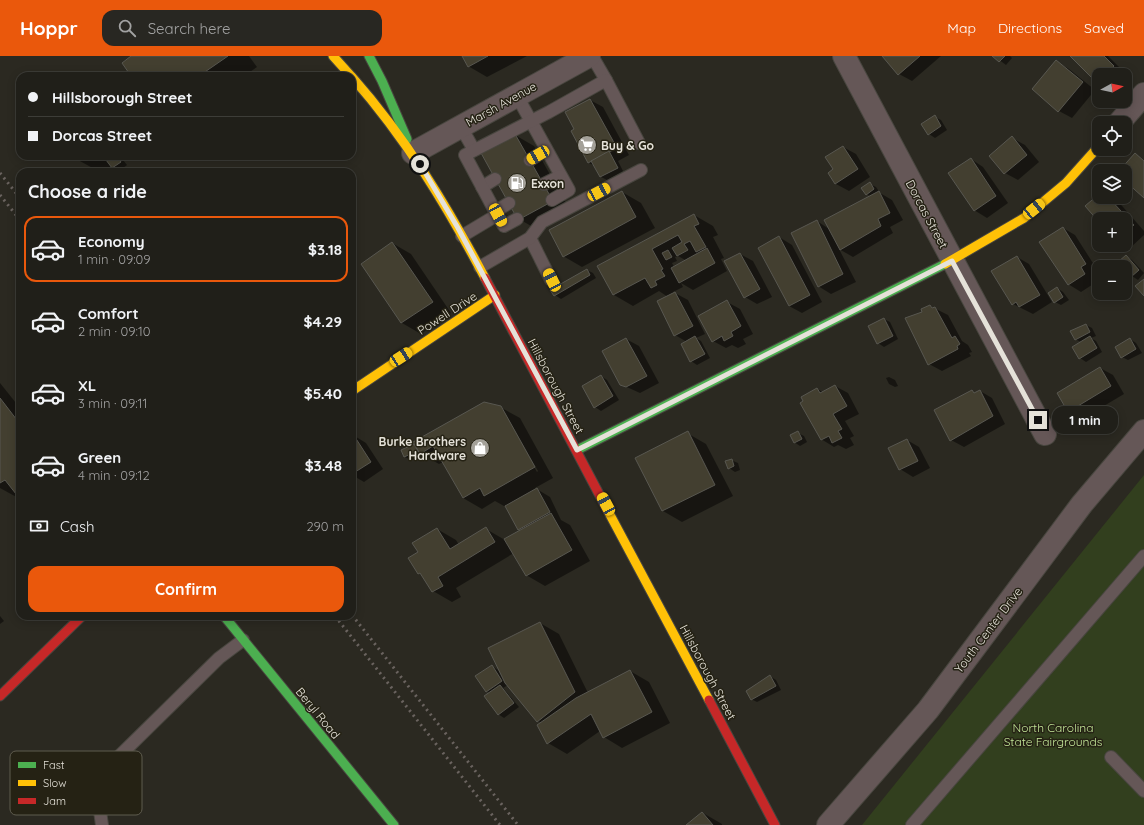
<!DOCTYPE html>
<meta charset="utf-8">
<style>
:root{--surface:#201f19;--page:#282722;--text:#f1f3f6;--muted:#a2a2a2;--line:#3d3d38;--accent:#ea580c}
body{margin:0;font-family:Quicksand,sans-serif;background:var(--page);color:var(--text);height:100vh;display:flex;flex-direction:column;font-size:15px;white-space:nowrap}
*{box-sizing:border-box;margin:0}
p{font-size:13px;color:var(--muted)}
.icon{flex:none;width:22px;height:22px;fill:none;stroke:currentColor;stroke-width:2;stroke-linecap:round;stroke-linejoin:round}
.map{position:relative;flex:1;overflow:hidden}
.panel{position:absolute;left:16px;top:112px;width:340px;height:452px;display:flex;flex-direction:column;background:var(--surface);border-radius:12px;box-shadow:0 2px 10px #0003,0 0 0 1px var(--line)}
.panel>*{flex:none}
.hud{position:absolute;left:16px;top:16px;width:340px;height:88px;border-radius:12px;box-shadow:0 2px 10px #0003,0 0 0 1px var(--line);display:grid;align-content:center;height:88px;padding:0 12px;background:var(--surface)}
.needle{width:26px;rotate:82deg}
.fabs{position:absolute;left:1092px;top:12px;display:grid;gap:8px}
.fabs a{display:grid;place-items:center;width:40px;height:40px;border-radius:8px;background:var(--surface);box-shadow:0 2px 10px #0003,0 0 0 1px var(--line);font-size:20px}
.end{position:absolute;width:18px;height:18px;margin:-9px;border:5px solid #e5e2d9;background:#111;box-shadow:0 0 0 2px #111}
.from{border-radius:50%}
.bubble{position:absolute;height:28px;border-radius:12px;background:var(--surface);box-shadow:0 2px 10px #0003,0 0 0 1px var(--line);font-size:13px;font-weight:800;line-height:28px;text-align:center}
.car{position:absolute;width:12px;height:24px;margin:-12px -6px;border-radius:5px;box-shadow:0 0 3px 1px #0007;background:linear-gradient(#f5c518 24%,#345 0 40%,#f5c518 0 76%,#345 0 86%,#f5c518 0)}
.hud b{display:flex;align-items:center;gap:14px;height:38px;font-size:15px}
.hud b+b{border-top:1px solid var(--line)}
.hud i{width:10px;height:10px;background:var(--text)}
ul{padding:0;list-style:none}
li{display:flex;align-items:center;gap:12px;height:66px;margin:0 8px 6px;padding:0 4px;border:2px solid transparent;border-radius:12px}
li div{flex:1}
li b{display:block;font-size:15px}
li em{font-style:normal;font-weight:800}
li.on{border-color:var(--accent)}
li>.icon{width:36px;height:36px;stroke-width:1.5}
h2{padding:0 12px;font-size:18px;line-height:48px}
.pay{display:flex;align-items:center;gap:10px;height:44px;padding:0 12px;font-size:15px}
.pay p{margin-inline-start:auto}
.primary-button{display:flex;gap:8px;margin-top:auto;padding:8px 12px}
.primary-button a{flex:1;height:46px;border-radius:12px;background:var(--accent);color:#fff;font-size:16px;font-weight:800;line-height:46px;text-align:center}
header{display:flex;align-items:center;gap:24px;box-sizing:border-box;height:56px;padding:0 20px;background:var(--accent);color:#fff}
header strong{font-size:19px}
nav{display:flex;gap:22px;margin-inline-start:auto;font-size:14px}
.search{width:280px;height:36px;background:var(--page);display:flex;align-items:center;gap:10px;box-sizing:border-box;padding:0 14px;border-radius:12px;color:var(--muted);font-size:15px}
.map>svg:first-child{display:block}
.green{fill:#323f1e}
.shadow{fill:#0007;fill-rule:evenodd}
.building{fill:#433f30;stroke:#585750}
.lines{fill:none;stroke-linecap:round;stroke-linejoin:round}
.lane-casing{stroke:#48463f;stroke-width:14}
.street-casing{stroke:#48463f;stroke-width:24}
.fast-casing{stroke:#48463f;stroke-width:11}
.slow-casing{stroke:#48463f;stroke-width:11}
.jam-casing{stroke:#48463f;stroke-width:11}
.lane{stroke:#655757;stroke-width:12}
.street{stroke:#655757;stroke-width:22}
.fast{stroke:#4caf50;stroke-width:9}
.slow{stroke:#ffc107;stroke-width:9}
.jam{stroke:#c62828;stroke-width:9}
.rail{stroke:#6a635f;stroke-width:3;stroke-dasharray:2 4;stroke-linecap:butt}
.route{stroke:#e5e2d9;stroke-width:5}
.labels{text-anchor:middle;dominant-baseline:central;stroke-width:3;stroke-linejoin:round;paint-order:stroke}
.street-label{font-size:12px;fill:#e5e2d9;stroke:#252214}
.poi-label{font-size:12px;font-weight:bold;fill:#e5e2d9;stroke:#252214;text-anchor:start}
.park-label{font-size:12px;fill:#c2e597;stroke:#252214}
.key{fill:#252214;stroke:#5f5c4f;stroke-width:1}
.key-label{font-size:11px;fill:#e5e2d9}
</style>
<header>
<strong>Hoppr</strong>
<div class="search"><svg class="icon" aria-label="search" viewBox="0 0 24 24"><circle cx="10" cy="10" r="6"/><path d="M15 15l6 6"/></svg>Search here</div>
<nav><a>Map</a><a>Directions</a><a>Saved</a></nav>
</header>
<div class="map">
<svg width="1144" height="769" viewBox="0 0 1144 769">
<rect width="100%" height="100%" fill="#2b2921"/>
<polygon class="green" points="1144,419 1144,769 862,769"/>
<g class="shadow">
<polygon points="133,0 249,0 257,11 244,20 132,20"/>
<polygon points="463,0 527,0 487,21 468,10"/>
<polygon points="883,0 941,0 912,25 899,18"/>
<polygon points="994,0 1010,0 1012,2 1006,9"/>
<polygon points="1071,0 1108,0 1126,18 1099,19 1099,27"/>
<polygon points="1057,6 1069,13 1095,34 1072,62 1059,55"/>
<polygon points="590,44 603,51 629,99 618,105 623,115 607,124 601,121 595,110 589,107 572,76 576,74"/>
<polygon points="935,61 941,64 947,74 935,82 929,78"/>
<polygon points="515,79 534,90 571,156 538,174 519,163"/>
<polygon points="1012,82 1025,89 1039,106 1018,124 1005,117"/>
<polygon points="843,91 856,98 870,121 849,135 836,128 829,117 834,113"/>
<polygon points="76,100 129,100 123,104 127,109 119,115 112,111 105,116 100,116 78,104"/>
<polygon points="971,103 983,111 1008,147 987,162 974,154"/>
<polygon points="870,128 876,131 880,137 892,144 903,164 890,171 893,177 853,201 839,193 856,226 831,238 818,230 817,165 829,173 871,141 867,138"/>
<polygon points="622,136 641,147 655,172 582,211 563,200"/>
<polygon points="1099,139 1099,141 1111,141 1116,143 1144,175 1144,179 1130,192 1125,189 1125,163 1099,164 1087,151"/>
<path d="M694,159L713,170L718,179L713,181L724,202L721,203L727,215L693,234L681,227L683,231L673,236L688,244L705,278L696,282L701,285L710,302L697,309L691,305L687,286L675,279L668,241L659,235L633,250L614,239L599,210ZM678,200L687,205L674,211L672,207L677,205L675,201Z"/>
<polygon points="1063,172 1075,179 1098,215 1093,218 1098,225 1081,236 1068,228"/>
<polygon points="779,181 792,189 822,246 802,257 789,250"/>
<polygon points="392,187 411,198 451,257 421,278 402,267"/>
<polygon points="740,198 753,205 772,241 757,248 745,241"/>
<polygon points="1126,200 1132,204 1144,217 1138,224 1132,220 1124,211"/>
<polygon points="1017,201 1029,208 1052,246 1033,258 1013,248"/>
<polygon points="587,214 593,217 596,222 561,243 555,239"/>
<polygon points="1057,232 1063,236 1069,244 1061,249 1055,246"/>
<polygon points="727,246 740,253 753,278 743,283 746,288 738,292 732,289 726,292 713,285"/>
<polygon points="930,250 948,259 962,285 968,289 972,296 969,297 971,300 942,315 929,308 924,256"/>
<polygon points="884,263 890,266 898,283 884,291 878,287"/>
<polygon points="1086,269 1092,272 1096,280 1091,282 1096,285 1102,296 1086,306 1080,302 1081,286 1075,283"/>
<polygon points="626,283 639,290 659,327 640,337 620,328"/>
<polygon points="1130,283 1136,287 1142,297 1128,304 1122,301"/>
<polygon points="1100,312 1113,319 1124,338 1082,363 1069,355"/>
<polygon points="352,316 357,324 352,327"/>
<polygon points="601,320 607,324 619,344 601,355 595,351"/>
<polygon points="889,321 895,324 898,330 895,331 889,328 886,322"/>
<polygon points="0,327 20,352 20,443 0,432"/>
<polygon points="835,330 848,337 859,358 845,365 854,380 850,382 854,389 846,393 838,389 834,391 821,383 817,333 823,336"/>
<polygon points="972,335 975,337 980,335 992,342 1005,368 964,391 951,384"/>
<path d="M500,351L520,362L553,422L535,432L550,441L561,464L570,469L590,505L545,530L526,519L514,497L456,532L461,541L452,546L433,535L423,519L418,517L419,497L437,473L456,484L459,489L486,473L505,484L522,474L519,473L506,449L504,450L495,445L482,453L463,442L443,406L439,408L423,399L411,404L405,401L402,395L414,389L417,390ZM503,357H505L538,415L537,416Z"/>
<polygon points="687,377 706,388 733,440 682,466 663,455 636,402"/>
<polygon points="798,377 804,380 807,386 800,390 794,386"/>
<polygon points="353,379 366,387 383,413 364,426 352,419"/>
<polygon points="907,384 919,391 930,412 913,421 900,413"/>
<polygon points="731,404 738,407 740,414 735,416 729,412"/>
<polygon points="0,560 4,565 0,568"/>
<polygon points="540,567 559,578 588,637 630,615 649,626 670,667 622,692 604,681 600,675 567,698 548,687 542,667 538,665 508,629 503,632 519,651 504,662 498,658 490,637 486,635 492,610 501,616"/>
<polygon points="770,620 776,624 781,634 757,646 751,643 757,630 756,628"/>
<polygon points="703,757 722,768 722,769 687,769"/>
</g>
<g class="building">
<polygon points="131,0 228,0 199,20 131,20 122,7"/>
<polygon points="462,0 488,0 468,11"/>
<polygon points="882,0 920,0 898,19"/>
<polygon points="992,0 1005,0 999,6"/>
<polygon points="1070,0 1104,0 1114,10 1105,19 1099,19 1099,25 1097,27"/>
<polygon points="1056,4 1083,26 1058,56 1032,33"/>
<polygon points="590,43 617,92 588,107 571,75 574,73 565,56"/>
<polygon points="935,59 941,70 928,79 921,68"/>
<polygon points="515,78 553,145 518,164 481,97"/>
<polygon points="1012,80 1027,99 1004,118 989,100"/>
<polygon points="843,90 858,113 835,128 828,117 833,113 825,101"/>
<polygon points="609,95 618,112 600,121 591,105"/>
<polygon points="1135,97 1144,105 1144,142 1125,125 1125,115 1119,115"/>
<polygon points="103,100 117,100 121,106 112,112"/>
<polygon points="971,102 996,140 974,155 948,117"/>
<polygon points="870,126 874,133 866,139 861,132"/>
<polygon points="622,135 636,161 563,201 549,174"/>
<polygon points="879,135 890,157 878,163 881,170 840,194 824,164"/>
<polygon points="1099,138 1099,141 1108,141 1134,169 1125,177 1125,163 1099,163 1099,166 1085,150"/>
<polygon points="694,158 699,168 694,170 706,191 696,196 690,185 684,188 688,194 677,200 672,192 682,186 678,179 652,193 663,213 661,214 665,220 655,225 657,229 651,232 645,222 613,239 597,210"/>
<polygon points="817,164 843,218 818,231 791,177"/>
<polygon points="1063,171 1086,208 1081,211 1085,218 1068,229 1039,186"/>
<polygon points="779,180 810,239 789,250 758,192"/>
<polygon points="392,186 433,246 401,267 361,208"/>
<polygon points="707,192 715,207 679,227 671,212"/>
<polygon points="668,194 672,201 666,204 662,197"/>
<polygon points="740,197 760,233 744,242 724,205"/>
<polygon points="1126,199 1139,214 1131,221 1125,214 1125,211 1123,211 1118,206"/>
<polygon points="1017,200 1040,239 1019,251 1016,246 1012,249 991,215"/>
<polygon points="587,213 590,219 554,240 550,234"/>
<polygon points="1144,223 1144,240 1135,230"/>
<polygon points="1057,231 1063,241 1054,247 1048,237"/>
<polygon points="675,236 693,270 674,280 657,245"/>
<polygon points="727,244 741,270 731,276 733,280 724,285 722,280 712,286 698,260"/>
<polygon points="930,249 932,252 935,251 952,282 955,280 960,288 957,290 958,293 928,309 905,262 922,256 921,253"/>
<polygon points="884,262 893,280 877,288 868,270"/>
<polygon points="1086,268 1090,276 1075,284 1070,275"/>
<polygon points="695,280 705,298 690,306 681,288"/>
<polygon points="1090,280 1097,292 1079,303 1072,291"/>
<polygon points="626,282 647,320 626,331 620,329 602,295"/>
<polygon points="1130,282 1136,293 1121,302 1115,291"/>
<polygon points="1100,311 1111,330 1068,356 1057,337"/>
<polygon points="601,319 613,340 594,352 582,330"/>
<polygon points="835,329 847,350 833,358 842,373 838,375 842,382 832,387 829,380 821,384 800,347 803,345 801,341 817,332 820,337"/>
<polygon points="972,334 974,337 980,334 993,360 950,385 934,354"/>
<polygon points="0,342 20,368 20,443 5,424 0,427"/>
<polygon points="484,346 501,350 535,411 484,440 480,432 463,442 433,390 420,398 413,386"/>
<polygon points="688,375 715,429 662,455 635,402"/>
<polygon points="798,375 802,383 794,387 790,379"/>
<polygon points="353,378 371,406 352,418 352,379"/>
<polygon points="907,383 918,405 899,414 888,392"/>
<polygon points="414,388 418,395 404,401 401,394"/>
<polygon points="732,403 734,410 728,413 725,405"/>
<polygon points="537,432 550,456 518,474 505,450"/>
<polygon points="551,457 572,494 526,520 504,483"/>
<polygon points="486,471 495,486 438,521 443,530 432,536 420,517 418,518 408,502 418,496 412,487 437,472 450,493"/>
<polygon points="540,566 575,636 537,666 505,627 488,592"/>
<polygon points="492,609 502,625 486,636 475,620"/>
<polygon points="630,614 652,656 603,682 591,658 547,688 537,669 576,642"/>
<polygon points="770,619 776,630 751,644 746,635"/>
<polygon points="500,629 514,647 498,659 484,640"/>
<polygon points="702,756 713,769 686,769"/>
</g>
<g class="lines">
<g class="lane-casing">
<g id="lane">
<polyline points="592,0 606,24"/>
<polyline points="517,40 569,134 552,144"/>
<polyline points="461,71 474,94"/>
<polyline points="530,104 546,94"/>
<polyline points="544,128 560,120"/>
<polyline points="482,131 495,123"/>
<polyline points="496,155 509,147"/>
<polyline points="497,159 504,170 517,163"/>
<polyline points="462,180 497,159 465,99 549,56 606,24 639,87"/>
<polyline points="530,182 551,224"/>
<polyline points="480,211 530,182 542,166 641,114"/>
<polyline points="1111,701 1144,735"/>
<polyline points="102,769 98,741 102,717 219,602 243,584"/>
<polyline points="912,769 1144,500"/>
</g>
</g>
<g class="street-casing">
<g id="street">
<polyline points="844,0 1045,378"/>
<polyline points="1119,67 1144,38"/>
<polyline points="413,97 589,0"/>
<polyline points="828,769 928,654 1082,448 1144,375"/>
</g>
</g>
<g class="fast-casing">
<g id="fast">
<polyline points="369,0 382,25 407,83"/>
<polyline points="577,394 945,208"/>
<polyline points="224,560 394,769"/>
</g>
</g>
<g class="slow-casing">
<g id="slow">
<polyline points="333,0 351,20"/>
<path d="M352,21C406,82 447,150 485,222"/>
<polyline points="945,208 1024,162 1066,127 1099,90"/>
<polyline points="352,335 495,239"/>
<polyline points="608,455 709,644"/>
</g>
</g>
<g class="jam-casing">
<g id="jam">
<polyline points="485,222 608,455"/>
<polyline points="0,640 82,560"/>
<polyline points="709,644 775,769"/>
</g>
</g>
<use href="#lane" class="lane"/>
<use href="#street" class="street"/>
<use href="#fast" class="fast"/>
<use href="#slow" class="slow"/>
<use href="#jam" class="jam"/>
<g class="rail">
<polyline points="0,117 20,142"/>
<polyline points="0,139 20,164"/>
<polyline points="352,559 518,769"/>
<polyline points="335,560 500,769"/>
</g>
</g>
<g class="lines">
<polyline class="route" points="420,108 458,172 577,394 952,205 1038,364"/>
</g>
<defs>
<g id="supermarket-disc" transform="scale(1)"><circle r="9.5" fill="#a4a199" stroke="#252214"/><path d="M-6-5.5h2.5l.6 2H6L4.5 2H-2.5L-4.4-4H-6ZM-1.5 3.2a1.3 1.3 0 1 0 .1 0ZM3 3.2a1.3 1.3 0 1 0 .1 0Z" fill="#fff"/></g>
<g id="fuel-disc" transform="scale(1)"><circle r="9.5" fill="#a4a199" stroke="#252214"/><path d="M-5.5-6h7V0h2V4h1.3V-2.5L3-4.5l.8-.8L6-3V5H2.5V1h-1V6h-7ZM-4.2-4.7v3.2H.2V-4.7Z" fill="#fff"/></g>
<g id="shop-disc" transform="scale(1)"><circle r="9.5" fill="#a4a199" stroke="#252214"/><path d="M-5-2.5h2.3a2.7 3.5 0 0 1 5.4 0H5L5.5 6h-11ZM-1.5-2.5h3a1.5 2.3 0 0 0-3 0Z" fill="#fff"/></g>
</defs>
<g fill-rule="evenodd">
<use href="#supermarket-disc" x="587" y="89"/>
<use href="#fuel-disc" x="517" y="127"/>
<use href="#shop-disc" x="480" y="392"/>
</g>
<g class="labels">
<g class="street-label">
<text transform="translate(501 48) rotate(-29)">Marsh Avenue</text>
<text transform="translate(927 158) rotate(62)">Dorcas Street</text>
<text transform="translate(447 257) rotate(-33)">Powell Drive</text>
<text transform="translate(556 330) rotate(62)">Hillsborough Street</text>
<text transform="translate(988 574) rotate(-53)">Youth Center Drive</text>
<text transform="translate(708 616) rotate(62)">Hillsborough Street</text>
<text transform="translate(318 657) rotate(51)">Beryl Road</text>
</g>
<g class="poi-label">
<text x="601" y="89">Buy &amp; Go</text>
<text x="531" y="127">Exxon</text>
<text x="466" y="385" text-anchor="end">Burke Brothers<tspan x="466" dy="14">Hardware</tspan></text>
</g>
<g class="park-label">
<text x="1053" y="671">North Carolina<tspan x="1053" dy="14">State Fairgrounds</tspan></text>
</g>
</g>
<rect x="10" y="695" width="132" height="64" rx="6" class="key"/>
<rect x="18" y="706" width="18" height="6" fill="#4caf50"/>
<rect x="18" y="724" width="18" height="6" fill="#ffc107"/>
<rect x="18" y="742" width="18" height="6" fill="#c62828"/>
<g class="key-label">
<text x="43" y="713">Fast</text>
<text x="43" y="731">Slow</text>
<text x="43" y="749">Jam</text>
</g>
</svg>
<div class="fabs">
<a><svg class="needle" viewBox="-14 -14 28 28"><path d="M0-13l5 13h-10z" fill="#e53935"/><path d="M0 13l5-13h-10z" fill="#a2a2a2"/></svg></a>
<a><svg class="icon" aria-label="locate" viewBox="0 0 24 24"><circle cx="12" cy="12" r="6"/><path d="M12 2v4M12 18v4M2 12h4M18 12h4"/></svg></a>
<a><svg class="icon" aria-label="layers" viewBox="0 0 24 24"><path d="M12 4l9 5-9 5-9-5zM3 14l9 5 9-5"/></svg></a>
<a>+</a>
<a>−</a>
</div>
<i class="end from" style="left:420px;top:108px"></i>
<i class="end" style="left:1038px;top:364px"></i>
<div class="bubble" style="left:1052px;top:350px;width:66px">1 min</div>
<i class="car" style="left:538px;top:99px;rotate:240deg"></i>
<i class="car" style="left:599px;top:136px;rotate:62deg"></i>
<i class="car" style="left:1034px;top:153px;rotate:51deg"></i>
<i class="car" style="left:498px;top:159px;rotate:152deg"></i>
<i class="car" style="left:552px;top:224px;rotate:333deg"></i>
<i class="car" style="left:401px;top:301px;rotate:57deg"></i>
<i class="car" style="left:606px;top:448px;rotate:332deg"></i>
<div class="hud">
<b><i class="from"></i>Hillsborough Street</b>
<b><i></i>Dorcas Street</b>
</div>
<section class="panel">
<h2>Choose a ride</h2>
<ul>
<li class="on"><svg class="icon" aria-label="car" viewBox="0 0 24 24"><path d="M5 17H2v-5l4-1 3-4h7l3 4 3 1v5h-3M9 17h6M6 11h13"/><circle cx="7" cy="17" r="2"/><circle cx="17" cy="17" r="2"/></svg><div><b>Economy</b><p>1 min · 09:09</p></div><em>$3.18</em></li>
<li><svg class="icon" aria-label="car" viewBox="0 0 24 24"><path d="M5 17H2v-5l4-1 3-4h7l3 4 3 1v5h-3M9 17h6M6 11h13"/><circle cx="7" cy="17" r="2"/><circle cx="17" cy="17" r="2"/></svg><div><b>Comfort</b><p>2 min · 09:10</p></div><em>$4.29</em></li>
<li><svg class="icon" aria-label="car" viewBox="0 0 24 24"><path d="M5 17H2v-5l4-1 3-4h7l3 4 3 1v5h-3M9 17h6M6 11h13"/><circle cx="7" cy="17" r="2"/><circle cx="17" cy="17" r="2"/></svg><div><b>XL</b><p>3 min · 09:11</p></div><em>$5.40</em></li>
<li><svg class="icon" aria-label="car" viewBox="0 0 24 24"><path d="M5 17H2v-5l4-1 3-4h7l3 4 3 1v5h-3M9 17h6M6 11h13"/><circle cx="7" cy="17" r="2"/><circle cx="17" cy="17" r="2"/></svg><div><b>Green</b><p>4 min · 09:12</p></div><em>$3.48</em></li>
</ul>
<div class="pay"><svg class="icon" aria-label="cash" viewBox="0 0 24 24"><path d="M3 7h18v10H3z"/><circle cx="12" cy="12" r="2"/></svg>Cash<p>290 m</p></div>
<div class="primary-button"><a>Confirm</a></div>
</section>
</div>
